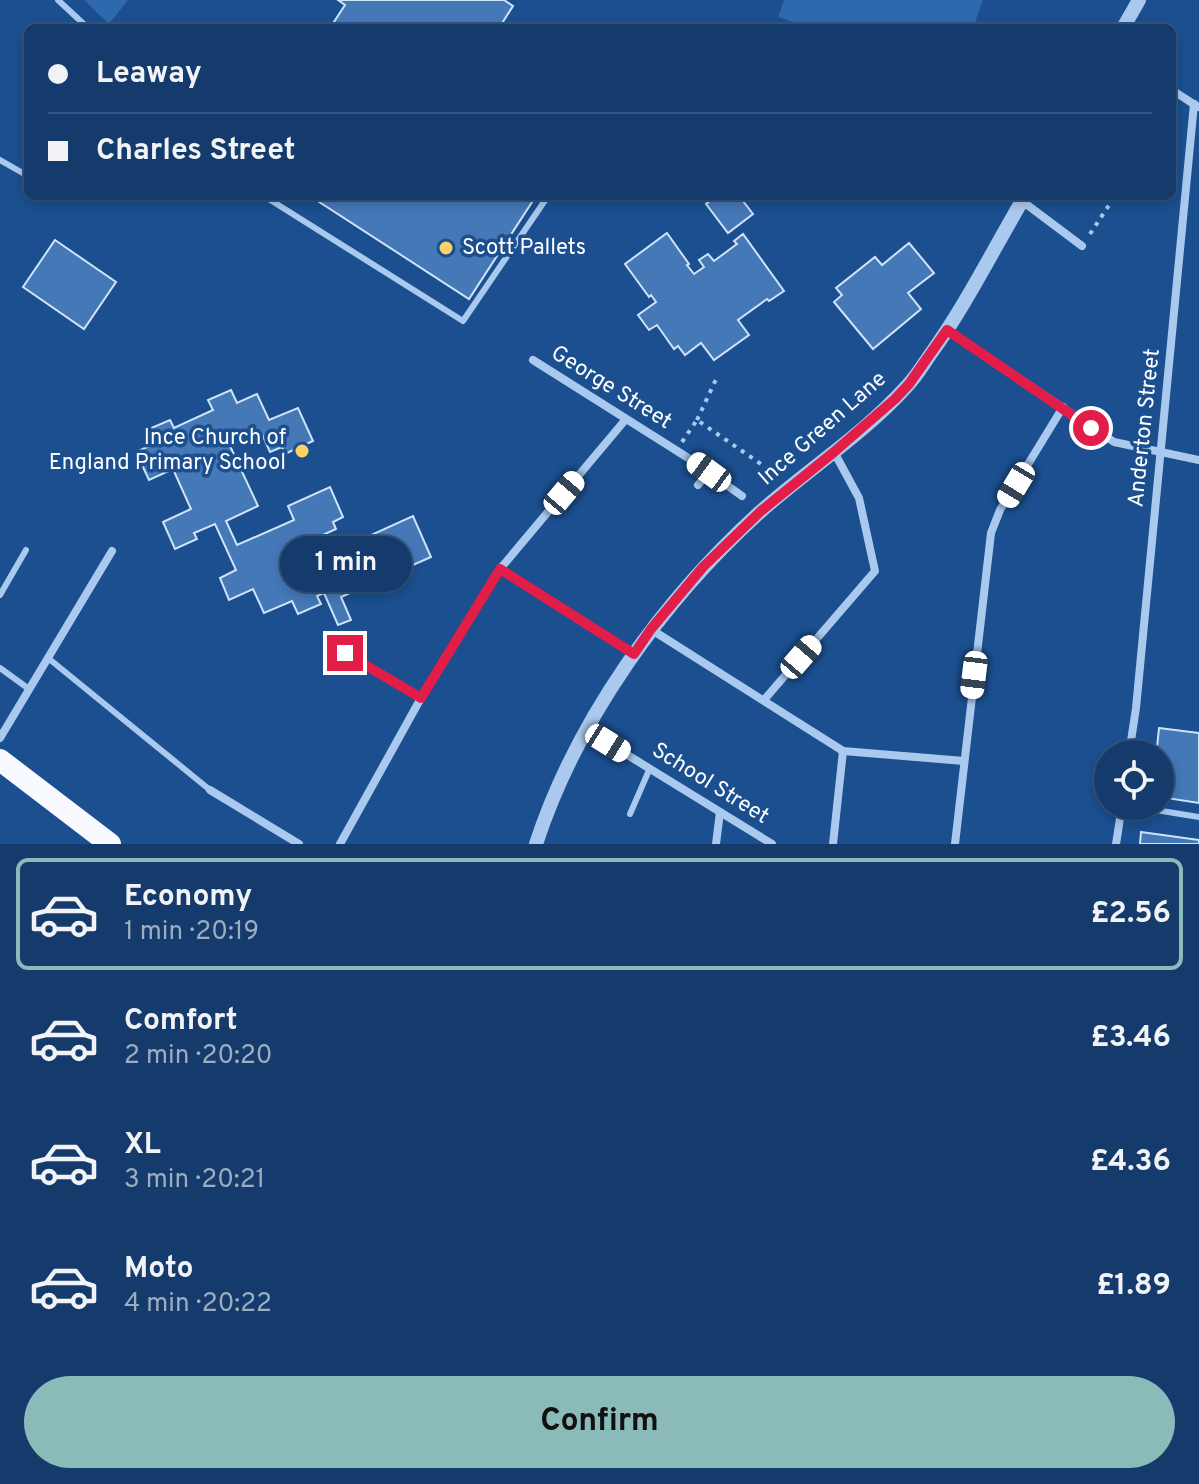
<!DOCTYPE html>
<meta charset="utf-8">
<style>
:root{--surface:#143b6b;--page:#214673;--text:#f1f3f6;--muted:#9dadc1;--line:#33557e;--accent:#8bbbb9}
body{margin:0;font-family:Overpass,sans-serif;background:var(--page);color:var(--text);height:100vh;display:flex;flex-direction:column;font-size:30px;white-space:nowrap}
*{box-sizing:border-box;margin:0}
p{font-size:26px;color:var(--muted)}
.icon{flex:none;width:44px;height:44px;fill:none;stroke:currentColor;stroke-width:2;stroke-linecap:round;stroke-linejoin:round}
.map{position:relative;height:844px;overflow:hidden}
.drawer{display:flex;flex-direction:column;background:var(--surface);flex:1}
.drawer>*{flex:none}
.banner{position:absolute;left:24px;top:24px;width:1152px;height:176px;border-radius:12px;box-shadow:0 4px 12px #0003,0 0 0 2px var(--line);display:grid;align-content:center;height:176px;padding:0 24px;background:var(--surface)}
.buttons{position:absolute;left:1094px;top:740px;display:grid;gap:16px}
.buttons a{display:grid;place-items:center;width:80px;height:80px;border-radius:50%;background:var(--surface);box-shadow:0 4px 12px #0003,0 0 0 2px var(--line);font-size:40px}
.end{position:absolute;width:36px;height:36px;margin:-18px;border:10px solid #e11d48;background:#fff;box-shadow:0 0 0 4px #fff}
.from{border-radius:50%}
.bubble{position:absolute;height:56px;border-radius:28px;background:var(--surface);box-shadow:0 4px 12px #0003,0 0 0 2px var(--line);font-size:26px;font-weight:700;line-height:56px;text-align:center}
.car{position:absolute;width:24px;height:48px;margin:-24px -12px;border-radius:10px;box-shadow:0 0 6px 2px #0007;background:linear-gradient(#fff 24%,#345 0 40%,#fff 0 76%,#345 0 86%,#fff 0)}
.banner b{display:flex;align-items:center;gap:28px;height:76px;font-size:30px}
.banner b+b{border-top:2px solid var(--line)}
.banner i{width:20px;height:20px;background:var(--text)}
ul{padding:14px 0 0;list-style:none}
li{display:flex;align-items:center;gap:24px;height:112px;margin:0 16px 12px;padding:0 8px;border:4px solid transparent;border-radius:12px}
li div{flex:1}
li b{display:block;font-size:30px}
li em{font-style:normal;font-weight:700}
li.on{border-color:var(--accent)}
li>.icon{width:72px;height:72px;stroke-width:1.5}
.button{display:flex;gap:16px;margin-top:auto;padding:16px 24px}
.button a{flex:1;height:92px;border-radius:48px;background:var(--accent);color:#111;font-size:32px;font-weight:700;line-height:92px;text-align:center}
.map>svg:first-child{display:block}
.green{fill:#2e69ad}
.building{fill:#4478b7;stroke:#cfe3fa;stroke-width:2}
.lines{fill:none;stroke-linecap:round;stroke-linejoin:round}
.path{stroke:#a9c9ee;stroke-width:4;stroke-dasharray:4 6;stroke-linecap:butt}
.service{stroke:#a9c9ee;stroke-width:6}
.minor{stroke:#a9c9ee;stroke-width:8}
.tertiary{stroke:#a9c9ee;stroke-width:14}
.trunk{stroke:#f8faff;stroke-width:22}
.route{stroke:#e11d48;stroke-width:10}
.poi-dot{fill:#ffd166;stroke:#1b4f8f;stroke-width:3}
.labels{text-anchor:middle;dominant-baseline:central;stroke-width:7;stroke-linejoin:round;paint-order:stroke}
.poi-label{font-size:22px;fill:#fff;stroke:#1b4f8f;text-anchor:start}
.street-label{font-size:22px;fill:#fff;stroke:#1b4f8f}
</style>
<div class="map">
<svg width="1199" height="844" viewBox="0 0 1199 844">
<rect width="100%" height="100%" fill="#1b4f8f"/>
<g class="green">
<polygon points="84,0 128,0 109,24"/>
<polygon points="784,0 983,0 973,28 810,28 778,17"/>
</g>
<g class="building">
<polygon points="338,0 504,0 513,6 499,28 330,28 345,5"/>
<polygon points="310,196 536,196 469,299"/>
<polygon points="708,196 739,196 753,214 728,233 706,204 711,200"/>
<polygon points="667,233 689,264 687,265 694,274 704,267 699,260 708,254 714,261 737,244 734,241 743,234 784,291 769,301 767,299 738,320 749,335 714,360 701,343 685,355 678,346 674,349 657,325 649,330 638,315 656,302 651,295 649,297 625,264"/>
<polygon points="55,240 116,282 84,329 23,287"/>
<polygon points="909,243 934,273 908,293 921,309 873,349 834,302 842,295 836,288 875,257 882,265"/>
<polygon points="231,390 237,403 257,394 269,420 298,408 313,441 285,454 282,447 270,452 261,432 230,446 258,506 226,521 237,545 294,520 288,506 330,487 343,517 333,522 336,529 305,543 314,561 413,516 431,557 341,597 351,620 338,625 324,593 317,596 321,604 298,614 292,601 264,613 253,589 229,600 220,578 236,570 215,524 194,533 197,539 175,549 163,522 191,509 173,469 149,480 136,452 156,443 149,429 170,420 174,428 213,410 208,400"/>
<polygon points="1159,728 1199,733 1199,803 1160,797 1160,754 1150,754 1151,746 1157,747"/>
<polygon points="1141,832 1199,840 1199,844 1140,844"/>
</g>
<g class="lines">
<g class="path">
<polyline points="1090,234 1115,196"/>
<polyline points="697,420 718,375"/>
<polyline points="682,442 697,420 777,475"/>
</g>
<g class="service">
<polyline points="58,0 88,28"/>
<polyline points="0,160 28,176"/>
<polyline points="264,196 463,321 548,196"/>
<polyline points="0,595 26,550"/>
<polyline points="48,658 210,790"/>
<polyline points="0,668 29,689"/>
<polyline points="1131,806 1199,817"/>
<polyline points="630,814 650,768"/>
</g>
<g class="minor">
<polyline points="1172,90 1198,107"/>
<polyline points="1022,201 1082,246"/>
<polyline points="947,330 1114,442 1199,460"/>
<polyline points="533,360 693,461 742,496"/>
<polyline points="698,485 709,472"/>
<polyline points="500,569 634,654"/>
<polyline points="652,630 843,751 964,761"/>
<polyline points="345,653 421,698"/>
<polyline points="764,700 875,571 859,498 834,452"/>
<polyline points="587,730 772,844"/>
<polyline points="0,738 112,551"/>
<polyline points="1129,754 1136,708 1194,104"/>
<polyline points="210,790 299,844"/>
<polyline points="340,844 421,698 500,569 626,419"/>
<polyline points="716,844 720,812"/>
<polyline points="833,844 843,751"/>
<polyline points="955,844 991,533 1000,510 1063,407"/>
<polyline points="1116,844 1122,806"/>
</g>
<g class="tertiary">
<polyline points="1123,28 1139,0"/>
<path d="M536,844C577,719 663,600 760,512C808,469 864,434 907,386C917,376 924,363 932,352C967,303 994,248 1025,196"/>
</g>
<polyline class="trunk" points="0,760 110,844"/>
</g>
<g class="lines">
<polyline class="route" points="345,653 421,698 500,569 634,654 651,629 703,567 761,511 834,452 895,399 909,384 947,330 1091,428"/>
</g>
<g class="poi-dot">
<circle cx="446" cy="248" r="8"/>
<circle cx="302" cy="451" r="8"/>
</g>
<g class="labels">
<g class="poi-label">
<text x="462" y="248">Scott Pallets</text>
<text x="286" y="438" text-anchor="end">Ince Church of<tspan x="286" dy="25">England Primary School</tspan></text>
</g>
<g class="street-label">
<text transform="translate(611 388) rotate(32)">George Street</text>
<text transform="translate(1145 428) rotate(-84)">Anderton Street</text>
<text transform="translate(823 429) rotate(-41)">Ince Green Lane</text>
<text transform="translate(710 784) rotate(32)">School Street</text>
</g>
</g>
</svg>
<div class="buttons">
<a><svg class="icon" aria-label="locate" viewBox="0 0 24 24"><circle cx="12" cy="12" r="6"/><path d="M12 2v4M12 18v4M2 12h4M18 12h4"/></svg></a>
</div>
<i class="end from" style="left:1091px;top:428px"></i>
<i class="end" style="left:345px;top:653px"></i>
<div class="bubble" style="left:280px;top:536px;width:132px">1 min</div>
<i class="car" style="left:709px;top:472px;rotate:306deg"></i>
<i class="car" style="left:1016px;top:485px;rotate:211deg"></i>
<i class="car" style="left:564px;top:493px;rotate:40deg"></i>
<i class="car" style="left:801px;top:657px;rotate:41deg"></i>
<i class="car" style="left:974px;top:675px;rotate:187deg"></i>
<i class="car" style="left:608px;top:743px;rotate:122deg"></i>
<div class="banner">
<b><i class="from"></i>Leaway</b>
<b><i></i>Charles Street</b>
</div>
</div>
<section class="drawer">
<ul>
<li class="on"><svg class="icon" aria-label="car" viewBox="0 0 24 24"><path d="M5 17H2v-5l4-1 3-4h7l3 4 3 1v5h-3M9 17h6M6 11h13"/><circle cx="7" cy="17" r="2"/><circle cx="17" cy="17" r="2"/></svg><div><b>Economy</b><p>1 min · 20:19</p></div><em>£2.56</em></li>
<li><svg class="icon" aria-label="car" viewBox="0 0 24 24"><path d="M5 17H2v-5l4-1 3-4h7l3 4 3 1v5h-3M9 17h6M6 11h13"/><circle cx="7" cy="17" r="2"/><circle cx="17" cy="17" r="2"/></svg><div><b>Comfort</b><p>2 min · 20:20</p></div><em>£3.46</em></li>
<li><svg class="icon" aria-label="car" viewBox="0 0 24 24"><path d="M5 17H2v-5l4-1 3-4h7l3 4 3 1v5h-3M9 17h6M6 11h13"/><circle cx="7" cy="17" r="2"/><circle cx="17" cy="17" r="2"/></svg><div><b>XL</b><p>3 min · 20:21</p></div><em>£4.36</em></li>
<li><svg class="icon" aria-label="car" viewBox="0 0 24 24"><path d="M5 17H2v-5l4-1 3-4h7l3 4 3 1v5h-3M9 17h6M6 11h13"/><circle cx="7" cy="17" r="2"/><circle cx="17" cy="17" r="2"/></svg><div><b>Moto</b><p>4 min · 20:22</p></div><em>£1.89</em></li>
</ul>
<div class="button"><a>Confirm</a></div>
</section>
